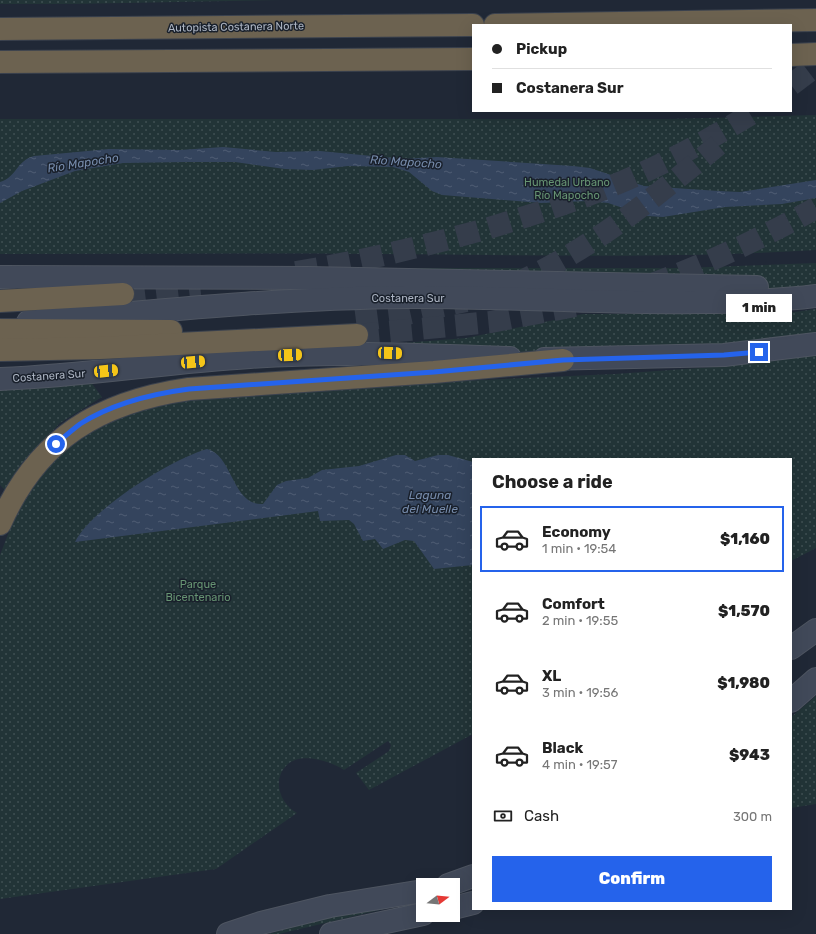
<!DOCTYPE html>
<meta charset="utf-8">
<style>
:root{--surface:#fff;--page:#f2f2f2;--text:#222;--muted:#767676;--line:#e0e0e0;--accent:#2563eb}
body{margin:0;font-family:Rubik,sans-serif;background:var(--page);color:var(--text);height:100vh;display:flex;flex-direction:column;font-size:15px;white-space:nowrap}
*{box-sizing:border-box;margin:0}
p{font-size:13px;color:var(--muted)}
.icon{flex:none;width:22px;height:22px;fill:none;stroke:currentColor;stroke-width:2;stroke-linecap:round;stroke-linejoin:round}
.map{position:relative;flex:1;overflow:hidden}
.panel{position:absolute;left:472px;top:458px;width:320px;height:452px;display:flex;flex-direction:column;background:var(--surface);border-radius:0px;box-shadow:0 4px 16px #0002}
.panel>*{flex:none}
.hud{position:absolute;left:472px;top:24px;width:320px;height:88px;border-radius:0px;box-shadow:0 4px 16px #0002;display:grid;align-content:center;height:88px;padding:0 20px;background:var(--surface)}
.needle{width:26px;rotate:74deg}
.tools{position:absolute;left:416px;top:878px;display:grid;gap:8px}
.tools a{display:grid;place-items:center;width:44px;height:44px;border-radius:0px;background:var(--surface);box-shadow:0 4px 16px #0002;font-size:20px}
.end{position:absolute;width:18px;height:18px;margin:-9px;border:5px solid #2563eb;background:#fff;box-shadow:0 0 0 2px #fff}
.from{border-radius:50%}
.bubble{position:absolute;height:28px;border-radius:0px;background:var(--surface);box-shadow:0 4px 16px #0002;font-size:13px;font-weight:800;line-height:28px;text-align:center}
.car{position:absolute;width:12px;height:24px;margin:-12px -6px;border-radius:5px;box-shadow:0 0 3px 1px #0007;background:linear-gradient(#f5c518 24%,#345 0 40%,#f5c518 0 76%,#345 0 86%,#f5c518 0)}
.hud b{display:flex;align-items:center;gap:14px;height:38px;font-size:15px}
.hud b+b{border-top:1px solid var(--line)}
.hud i{width:10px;height:10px;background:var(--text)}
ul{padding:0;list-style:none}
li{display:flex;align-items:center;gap:12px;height:66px;margin:0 8px 6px;padding:0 12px;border:2px solid transparent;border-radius:0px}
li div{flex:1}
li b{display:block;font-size:15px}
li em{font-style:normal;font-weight:800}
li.current{border-color:var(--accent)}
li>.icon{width:36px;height:36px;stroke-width:1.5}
h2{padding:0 20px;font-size:18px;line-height:48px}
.pay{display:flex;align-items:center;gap:10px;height:44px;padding:0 20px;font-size:15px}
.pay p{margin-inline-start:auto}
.cta{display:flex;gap:8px;margin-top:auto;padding:8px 20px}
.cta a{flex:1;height:46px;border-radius:0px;background:var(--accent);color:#fff;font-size:16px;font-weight:800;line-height:46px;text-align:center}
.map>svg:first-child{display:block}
.green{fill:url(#green-dots)}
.water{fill:url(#water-ripples)}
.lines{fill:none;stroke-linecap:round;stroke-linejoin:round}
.motorway-tunnel{stroke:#353d4b;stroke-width:22;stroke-dasharray:22 11;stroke-linecap:butt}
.secondary-casing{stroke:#4e5561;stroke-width:24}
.motorway-casing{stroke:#3b424e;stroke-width:24}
.secondary{stroke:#414959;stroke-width:22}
.motorway{stroke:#6c6250;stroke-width:22}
.route{stroke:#2563eb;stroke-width:5}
.labels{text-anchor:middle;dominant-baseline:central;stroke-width:3;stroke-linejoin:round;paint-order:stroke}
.street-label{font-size:11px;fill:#adb5c3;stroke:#19202b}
.park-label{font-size:11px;fill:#669372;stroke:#19202b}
.water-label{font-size:12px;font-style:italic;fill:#768bab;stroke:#19202b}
</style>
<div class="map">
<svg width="816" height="934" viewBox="0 0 816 934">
<defs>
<pattern id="green-dots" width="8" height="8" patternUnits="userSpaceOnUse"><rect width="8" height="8" fill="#223437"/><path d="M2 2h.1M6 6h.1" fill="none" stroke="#3f4f52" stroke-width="1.8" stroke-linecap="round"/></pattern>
<pattern id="water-ripples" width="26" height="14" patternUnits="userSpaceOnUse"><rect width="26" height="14" fill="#34445d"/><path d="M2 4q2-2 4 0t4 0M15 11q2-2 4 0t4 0" fill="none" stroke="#4f5d73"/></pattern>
</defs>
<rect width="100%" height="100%" fill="#202836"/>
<g class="green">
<polygon points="0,0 281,0 73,4 0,4"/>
<path d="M816,115V250C669,259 524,255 377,254C252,253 126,254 0,254V119H668Z"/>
<polygon points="816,263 816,292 320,268 682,268"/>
<polygon points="816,309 816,334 749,345 562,354 365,346 466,338 583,314 754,314 795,312"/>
<path d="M816,352V548L791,561V459H473V734L369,790L356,773L389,751L391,745L388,741L344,770C330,761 302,752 288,764C271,779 280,804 297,813L216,869L0,899V555L19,506L57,452L133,405L236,391L615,374L727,366Z"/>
<polygon points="87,377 102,397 60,423 21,464 6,491 0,485 0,384"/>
<polygon points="816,696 816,804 791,808 791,717"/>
<polygon points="401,905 279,934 269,934 360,908"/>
</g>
<g class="water">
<path d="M223,147L276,152L320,151L403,159L437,157L573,166L590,168L644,186L719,191L740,192L816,180V198L782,204L725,207L663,217L647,216L608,203L588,201L541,203L442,195L432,191L409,172L393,167L348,166L313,170L285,169L235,162H186L123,163L75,171L22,191L0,203V182C17,177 16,161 34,156L109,149L180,150Z"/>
<path d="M207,449C233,455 232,506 263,504L277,485L286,481L308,478L322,470L359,466L396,455H405L415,461L438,455H448L473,462V565L434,569L414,541L405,540L383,549L375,539L363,541L354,524L349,520L320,521L318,511L75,542C91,509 172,459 207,449Z"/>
</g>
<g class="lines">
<g class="motorway-tunnel">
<polyline points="791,85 816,66"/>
<path d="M296,272C359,262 420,247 482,230C543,212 604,192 661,164C694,148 725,130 756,111"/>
<path d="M512,285C588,252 655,197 718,145"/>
<path d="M649,285C709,263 760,239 816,208"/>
<polyline points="123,294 200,285"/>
<polyline points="356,321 402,315 466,301"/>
<polyline points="357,335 491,322 585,304"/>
</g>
<g class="secondary-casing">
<g id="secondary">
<polyline points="0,277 308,278 757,287"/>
<path d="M28,322C155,311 281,298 408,297C505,296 601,304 697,302C737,302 777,301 816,296"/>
<polyline points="544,359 724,355 816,344"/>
<path d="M0,379C84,376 166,362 250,357C336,351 423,355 510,358"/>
<polyline points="791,648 816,630"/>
<polyline points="791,701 816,679"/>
<polyline points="448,885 473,876"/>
<polyline points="453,908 473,903"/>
<polyline points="228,934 261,923 330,906 423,891"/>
<polyline points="331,934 423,914"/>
</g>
</g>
<g class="motorway-casing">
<g id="motorway">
<polyline points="495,25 816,20"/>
<polyline points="0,29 473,25"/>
<polyline points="791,55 816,54"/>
<polyline points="0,62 473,59"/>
<polyline points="0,301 123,294"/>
<polyline points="0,330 171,331"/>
<polyline points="0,350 100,348 357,335"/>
<path d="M0,524C38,438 99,402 189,389L434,372L563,360"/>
</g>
</g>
<use href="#secondary" class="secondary"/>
<use href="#motorway" class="motorway"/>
</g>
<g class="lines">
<path class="route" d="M56,444C64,437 72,430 80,424C113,403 151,394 189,389L434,372L563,360L724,355L759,352"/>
</g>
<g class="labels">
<g class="street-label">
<text transform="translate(236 27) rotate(-1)">Autopista Costanera Norte</text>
<text x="408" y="298">Costanera Sur</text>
<text transform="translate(49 376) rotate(-4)">Costanera Sur</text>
</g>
<g class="park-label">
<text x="567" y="182">Humedal Urbano<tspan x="567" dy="13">Río Mapocho</tspan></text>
<text x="198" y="584">Parque<tspan x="198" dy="13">Bicentenario</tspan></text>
</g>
<g class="water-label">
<text transform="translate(406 162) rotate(4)">Río Mapocho</text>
<text transform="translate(83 163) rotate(-9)">Río Mapocho</text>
<text x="430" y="495">Laguna<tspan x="430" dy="14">del Muelle</tspan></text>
</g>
</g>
</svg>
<div class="tools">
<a><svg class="needle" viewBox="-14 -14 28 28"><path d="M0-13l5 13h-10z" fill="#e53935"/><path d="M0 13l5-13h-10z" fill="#767676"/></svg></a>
</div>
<i class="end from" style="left:56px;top:444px"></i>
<i class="end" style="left:759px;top:352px"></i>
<div class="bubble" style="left:726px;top:294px;width:66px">1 min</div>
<i class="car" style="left:390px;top:353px;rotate:92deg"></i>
<i class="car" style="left:290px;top:355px;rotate:87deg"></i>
<i class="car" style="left:193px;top:362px;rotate:85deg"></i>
<i class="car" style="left:106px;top:371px;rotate:84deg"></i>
<div class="hud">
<b><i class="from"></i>Pickup</b>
<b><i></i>Costanera Sur</b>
</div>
<section class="panel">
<h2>Choose a ride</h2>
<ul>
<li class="current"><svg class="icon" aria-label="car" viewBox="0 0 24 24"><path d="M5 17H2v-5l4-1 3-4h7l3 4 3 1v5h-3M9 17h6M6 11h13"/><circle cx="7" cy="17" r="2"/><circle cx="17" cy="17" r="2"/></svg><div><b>Economy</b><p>1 min · 19:54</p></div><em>$1,160</em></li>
<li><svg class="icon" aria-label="car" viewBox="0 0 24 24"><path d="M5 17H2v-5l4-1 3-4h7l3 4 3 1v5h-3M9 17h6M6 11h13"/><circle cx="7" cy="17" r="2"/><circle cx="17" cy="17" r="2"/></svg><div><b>Comfort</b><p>2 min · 19:55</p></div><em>$1,570</em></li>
<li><svg class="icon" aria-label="car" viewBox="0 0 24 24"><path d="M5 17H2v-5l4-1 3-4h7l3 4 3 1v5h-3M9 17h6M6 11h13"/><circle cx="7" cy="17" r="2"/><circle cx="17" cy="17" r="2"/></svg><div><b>XL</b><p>3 min · 19:56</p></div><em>$1,980</em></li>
<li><svg class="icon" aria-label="car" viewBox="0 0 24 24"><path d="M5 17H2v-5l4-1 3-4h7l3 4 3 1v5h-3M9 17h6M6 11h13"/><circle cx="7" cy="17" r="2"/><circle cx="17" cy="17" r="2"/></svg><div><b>Black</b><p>4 min · 19:57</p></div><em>$943</em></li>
</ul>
<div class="pay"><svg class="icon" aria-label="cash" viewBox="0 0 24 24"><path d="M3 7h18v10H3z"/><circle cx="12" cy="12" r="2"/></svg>Cash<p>300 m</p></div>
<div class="cta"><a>Confirm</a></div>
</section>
</div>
